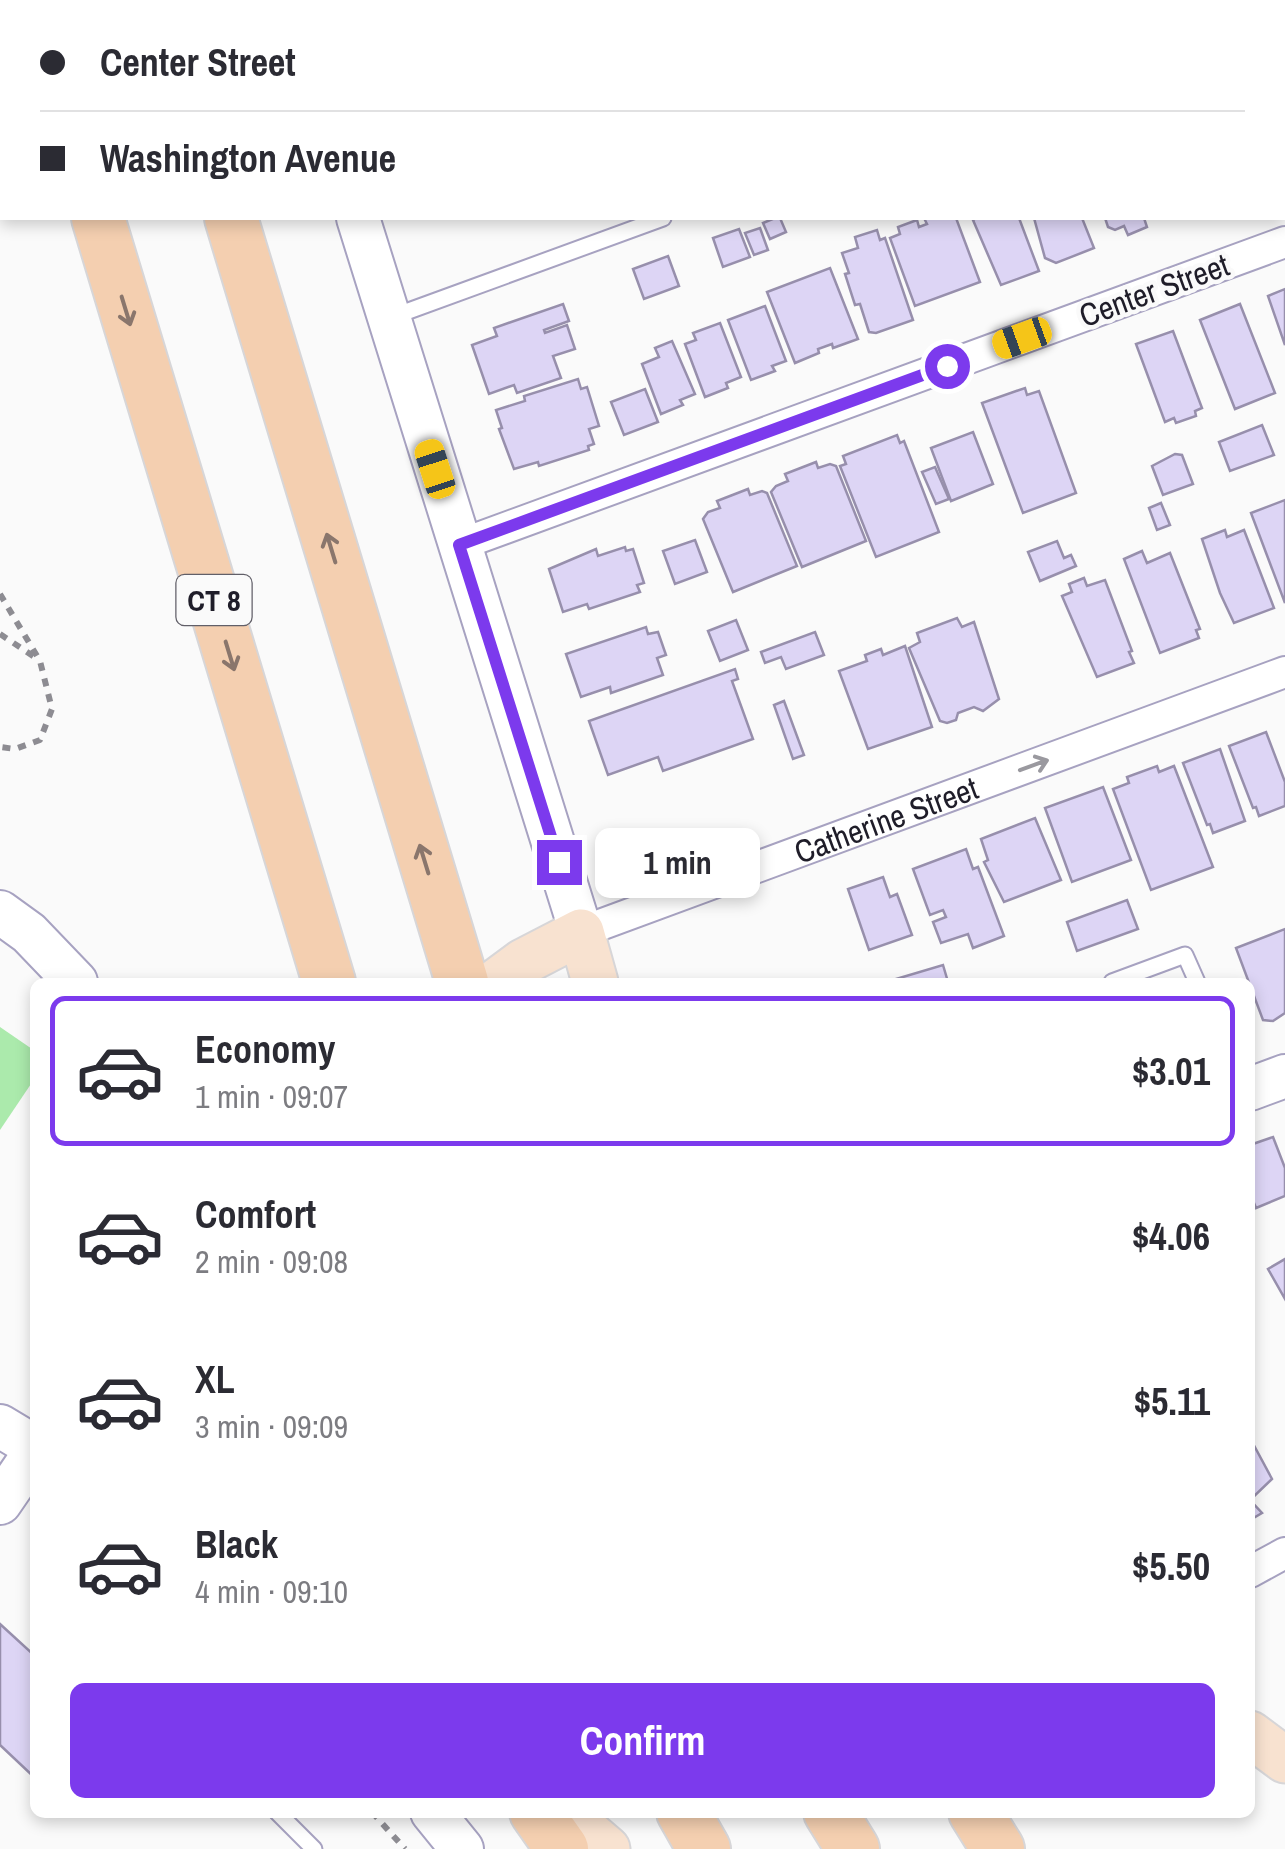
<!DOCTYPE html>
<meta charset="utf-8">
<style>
:root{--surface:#fff;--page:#f2f2f3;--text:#2b2b33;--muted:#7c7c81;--line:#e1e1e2;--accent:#7c3aed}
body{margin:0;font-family:"Archivo Narrow",sans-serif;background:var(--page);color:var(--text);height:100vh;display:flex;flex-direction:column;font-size:38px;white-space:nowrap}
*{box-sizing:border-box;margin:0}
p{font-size:32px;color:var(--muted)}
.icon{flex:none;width:55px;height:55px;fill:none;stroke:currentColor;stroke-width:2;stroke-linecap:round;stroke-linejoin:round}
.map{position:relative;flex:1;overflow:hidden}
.side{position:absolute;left:30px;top:978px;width:1225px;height:840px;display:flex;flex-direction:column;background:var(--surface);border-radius:15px;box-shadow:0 5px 15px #0003}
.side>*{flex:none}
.hud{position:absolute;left:0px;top:0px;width:1285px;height:220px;box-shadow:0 5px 15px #0003;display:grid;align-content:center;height:220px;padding:0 40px;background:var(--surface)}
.end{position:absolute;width:45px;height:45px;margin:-22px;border:12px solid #7c3aed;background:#fff;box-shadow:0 0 0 5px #fff}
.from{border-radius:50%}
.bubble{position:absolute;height:70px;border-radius:15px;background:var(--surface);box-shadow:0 5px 15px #0003;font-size:32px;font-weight:800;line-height:70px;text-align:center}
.car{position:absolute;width:30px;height:60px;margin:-30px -15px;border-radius:12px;box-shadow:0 0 8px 2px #0007;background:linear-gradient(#f5c518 24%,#345 0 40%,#f5c518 0 76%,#345 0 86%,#f5c518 0)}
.hud b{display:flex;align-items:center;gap:35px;height:95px;font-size:38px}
.hud b+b{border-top:2px solid var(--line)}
.hud i{width:25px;height:25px;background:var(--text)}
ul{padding:18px 0 0;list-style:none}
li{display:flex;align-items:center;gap:30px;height:150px;margin:0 20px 15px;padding:0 20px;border:5px solid transparent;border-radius:15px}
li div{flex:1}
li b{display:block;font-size:38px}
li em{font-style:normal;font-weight:800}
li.selected{border-color:var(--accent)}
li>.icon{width:90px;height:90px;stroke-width:1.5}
.primary-button{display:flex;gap:20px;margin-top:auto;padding:20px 40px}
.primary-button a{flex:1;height:115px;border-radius:15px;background:var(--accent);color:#fff;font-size:40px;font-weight:800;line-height:115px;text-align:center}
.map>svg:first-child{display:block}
.green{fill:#abeaac}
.building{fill:#ddd5f5;stroke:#978fac;stroke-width:2.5}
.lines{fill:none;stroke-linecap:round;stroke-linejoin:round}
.lane-casing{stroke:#a7a2c1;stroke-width:19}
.street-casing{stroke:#a7a2c1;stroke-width:34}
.secondary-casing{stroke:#a7a2c1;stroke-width:46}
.primary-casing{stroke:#d7d6d8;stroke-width:49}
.highway-casing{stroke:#d7d6d8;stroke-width:56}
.path{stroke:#8d8c92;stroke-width:6;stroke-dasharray:8 8;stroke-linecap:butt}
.lane{stroke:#fff;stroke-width:15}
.street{stroke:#fff;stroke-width:30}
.secondary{stroke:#fff;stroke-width:42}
.primary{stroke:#f8e2d0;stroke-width:45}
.highway{stroke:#f4cfb0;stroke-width:52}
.oneway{stroke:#8a766c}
.oneway2{stroke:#9a999f}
.route{stroke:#7c3aed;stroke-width:12}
.labels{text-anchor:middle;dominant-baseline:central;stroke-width:9;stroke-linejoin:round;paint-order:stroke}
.shield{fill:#fafafa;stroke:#615f68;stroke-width:2.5}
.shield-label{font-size:30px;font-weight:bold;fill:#1f1d29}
.street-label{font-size:32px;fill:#1f1d29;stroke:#fafafa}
</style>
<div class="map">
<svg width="1285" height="1849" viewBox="0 0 1285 1849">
<rect width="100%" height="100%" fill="#fafafa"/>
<polygon class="green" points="0,1027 35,1051 35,1078 0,1130"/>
<g class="building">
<polygon points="900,0 908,2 909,0 1048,0 899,2"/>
<polygon points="775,218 780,218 786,232 770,239 763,223"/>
<polygon points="924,218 956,218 980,282 915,306 890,238 900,234 898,227 917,220 919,227 927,224"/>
<polygon points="977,218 1019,218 1039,271 1001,285 973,220"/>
<polygon points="1034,218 1082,218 1094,248 1056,263 1045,258"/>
<polygon points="1105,218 1144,218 1147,227 1128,235 1124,226 1115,230 1108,227"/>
<polygon points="760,228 768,250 754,255 745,233"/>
<polygon points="739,229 750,257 723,267 713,238"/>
<polygon points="877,230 880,240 885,238 913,320 876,333 869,332 860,304 855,305 845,274 849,273 842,253 858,248 855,237"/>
<polygon points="668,256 679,286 644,299 633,269"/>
<polygon points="830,268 858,339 833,348 832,344 818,349 819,353 795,363 767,292"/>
<polygon points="1285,289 1285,345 1268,296"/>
<polygon points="563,304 569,321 544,330 545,333 567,325 575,349 553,356 561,378 517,393 514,385 489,394 472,345 497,336 494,328"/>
<polygon points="1240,304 1275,393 1235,409 1200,320"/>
<polygon points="765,306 786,361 772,366 775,371 751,380 728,320"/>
<polygon points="720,323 741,377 726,383 728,388 705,397 685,344 696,340 693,333"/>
<polygon points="1173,331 1202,408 1195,411 1196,416 1176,423 1174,418 1165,422 1136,344"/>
<polygon points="672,341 695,394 680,400 683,405 661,414 642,364 659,357 655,348"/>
<polygon points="578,379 581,389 587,387 599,426 589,429 594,444 588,446 589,450 539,466 538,462 514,469 499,429 502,428 496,410 525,401 524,396"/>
<polygon points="1025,388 1027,395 1039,391 1076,493 1023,513 982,403"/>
<polygon points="645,389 658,422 624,435 611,402"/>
<polygon points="1262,425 1274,455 1230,471 1219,442"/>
<polygon points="973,432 993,484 951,501 931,448"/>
<polygon points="897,435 900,443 904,441 939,532 876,557 840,466 846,464 843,456"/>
<polygon points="1175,454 1182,455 1193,484 1163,495 1152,466"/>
<polygon points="816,462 818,468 830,464 836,466 866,541 802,567 771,492 776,486 788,481 785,474"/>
<polygon points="935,467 949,499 936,504 922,472"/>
<polygon points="748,489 750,495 762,491 767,493 797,566 733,592 703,519 708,512 720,508 717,501"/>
<polygon points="1285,500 1285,603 1251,513"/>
<polygon points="1161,503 1170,525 1157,530 1149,508"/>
<polygon points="1225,530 1227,537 1244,530 1274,608 1234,623 1220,593 1202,539"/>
<polygon points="695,540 707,572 675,584 663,551"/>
<polygon points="1057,541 1064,558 1071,555 1076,566 1040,581 1028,552"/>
<polygon points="625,547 626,551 633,549 644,583 637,585 640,592 589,609 587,604 563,612 549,569 596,549 598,556"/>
<polygon points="1142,551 1147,563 1170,553 1200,629 1196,630 1199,638 1160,653 1124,559"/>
<polygon points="1084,578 1087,586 1105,580 1132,651 1129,652 1134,663 1097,677 1062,596 1072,592 1069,584"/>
<polygon points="957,618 962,627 974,622 999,699 983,711 974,707 958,713 956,720 947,723 940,721 909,648 920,642 917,633"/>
<polygon points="736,620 748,650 720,661 708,631"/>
<polygon points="646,627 648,634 658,632 666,655 657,658 663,675 611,693 610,687 581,697 566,654"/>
<polygon points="815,632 824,655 786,669 781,657 765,663 761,652"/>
<polygon points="905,646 932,727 868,749 839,671 867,661 865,655 881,649 883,655"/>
<polygon points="735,669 738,679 732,681 753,739 663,771 658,757 608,775 589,721"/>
<polygon points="784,701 804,755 793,759 774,705"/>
<polygon points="1266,732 1285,782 1285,806 1259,816 1256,807 1253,808 1229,746"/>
<polygon points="1220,749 1245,821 1213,833 1210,824 1207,825 1183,763"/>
<polygon points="1157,766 1159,772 1174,766 1213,867 1151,890 1113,789 1129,783 1127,777"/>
<polygon points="1103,787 1131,860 1072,882 1045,808"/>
<polygon points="1035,818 1061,880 1004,902 984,862 988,860 981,839"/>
<polygon points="966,849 973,869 978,867 1004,936 973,948 968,934 941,943 933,922 946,917 943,910 930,915 913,869"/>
<polygon points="883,877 890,897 897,894 912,935 869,950 848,889"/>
<polygon points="1127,900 1138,929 1077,951 1067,922"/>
<polygon points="1285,929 1285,1013 1273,1021 1263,1020 1236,948"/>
<polygon points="943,965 948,982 886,982"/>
<polygon points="1273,1137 1285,1168 1285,1196 1256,1208 1250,1193 1250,1145"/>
<polygon points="1285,1259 1285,1299 1268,1269"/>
<polygon points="1250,1438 1272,1479 1250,1500 1262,1513 1250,1520"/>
<polygon points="0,1624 35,1656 35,1778 0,1745"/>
</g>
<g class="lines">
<g class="lane-casing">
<g id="lane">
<polyline points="1247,2 1254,0"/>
<polyline points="392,317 663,218"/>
<polyline points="1112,982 1185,955 1197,982"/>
<polyline points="277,1812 314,1849"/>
</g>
</g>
<g class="street-casing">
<g id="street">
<polyline points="459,545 1285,242"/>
<path id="s1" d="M581,932L1285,672"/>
<polyline points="1250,1572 1285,1553"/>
</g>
</g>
<g class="secondary-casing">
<g id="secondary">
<polyline points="312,0 313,2"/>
<polyline points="358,218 581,932"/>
<polyline points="0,912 29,933 76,982"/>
<polyline points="1250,1089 1285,1076"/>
<polyline points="0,1426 35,1447"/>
<polyline points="0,1503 35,1452"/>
<polyline points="432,1812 462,1849"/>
</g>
</g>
<g class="primary-casing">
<g id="primary">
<polyline points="496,982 523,962 581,932 595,982"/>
<polyline points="1250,1734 1285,1760"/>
<polyline points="564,1812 607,1849"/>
</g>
</g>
<g class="highway-casing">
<g id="highway">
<polyline points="33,0 34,2"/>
<polyline points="166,0 167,2"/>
<polyline points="98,218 329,982"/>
<polyline points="231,218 462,982"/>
<polyline points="536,1812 562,1849"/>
<polyline points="683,1812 704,1849"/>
<polyline points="830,1812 853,1849"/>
<polyline points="975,1812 998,1849"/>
</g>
</g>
<g class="path">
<polyline points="0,594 40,661 52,709 40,740 15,749 0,747"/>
<polyline points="0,634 36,658"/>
<polyline points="372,1812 405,1849"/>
</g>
<use href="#lane" class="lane"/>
<use href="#street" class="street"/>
<use href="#secondary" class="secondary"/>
<use href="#primary" class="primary"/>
<use href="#highway" class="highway"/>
</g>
<defs><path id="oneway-shaft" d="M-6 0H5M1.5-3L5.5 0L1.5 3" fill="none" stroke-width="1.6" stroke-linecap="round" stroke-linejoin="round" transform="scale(2.5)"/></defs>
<g class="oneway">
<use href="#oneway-shaft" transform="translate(126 311) rotate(73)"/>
<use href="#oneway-shaft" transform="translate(331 548) rotate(-107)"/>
<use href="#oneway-shaft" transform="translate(230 656) rotate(73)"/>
<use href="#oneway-shaft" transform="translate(424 859) rotate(-107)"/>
</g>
<use class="oneway2" href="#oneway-shaft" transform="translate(1034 765) rotate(-20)"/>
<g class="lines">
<polyline class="route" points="559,862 459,545 947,366"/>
</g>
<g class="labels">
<rect class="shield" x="176.5" y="575" width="75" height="50" rx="8"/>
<g class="shield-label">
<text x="214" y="600">CT 8</text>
</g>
<g class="street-label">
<text transform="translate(1154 290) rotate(-20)">Center Street</text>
<text stroke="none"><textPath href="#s1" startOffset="325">Catherine Street</textPath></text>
</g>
</g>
</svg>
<i class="end from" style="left:947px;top:366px"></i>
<i class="end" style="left:559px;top:862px"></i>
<div class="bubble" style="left:595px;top:828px;width:165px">1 min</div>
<i class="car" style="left:1022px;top:338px;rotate:250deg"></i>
<i class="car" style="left:435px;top:469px;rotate:342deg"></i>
<div class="hud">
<b><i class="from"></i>Center Street</b>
<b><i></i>Washington Avenue</b>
</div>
<section class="side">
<ul>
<li class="selected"><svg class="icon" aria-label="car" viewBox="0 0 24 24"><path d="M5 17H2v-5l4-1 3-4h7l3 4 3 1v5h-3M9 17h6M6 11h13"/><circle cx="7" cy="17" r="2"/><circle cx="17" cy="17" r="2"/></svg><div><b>Economy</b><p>1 min · 09:07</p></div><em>$3.01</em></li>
<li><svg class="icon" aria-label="car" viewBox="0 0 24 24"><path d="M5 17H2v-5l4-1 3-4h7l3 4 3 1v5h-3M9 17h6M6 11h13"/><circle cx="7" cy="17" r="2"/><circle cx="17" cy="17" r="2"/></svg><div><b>Comfort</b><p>2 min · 09:08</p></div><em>$4.06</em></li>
<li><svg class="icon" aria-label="car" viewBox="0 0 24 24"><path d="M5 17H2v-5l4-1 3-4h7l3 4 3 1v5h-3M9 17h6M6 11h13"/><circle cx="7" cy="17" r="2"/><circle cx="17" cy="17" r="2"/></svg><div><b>XL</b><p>3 min · 09:09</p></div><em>$5.11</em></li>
<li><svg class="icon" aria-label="car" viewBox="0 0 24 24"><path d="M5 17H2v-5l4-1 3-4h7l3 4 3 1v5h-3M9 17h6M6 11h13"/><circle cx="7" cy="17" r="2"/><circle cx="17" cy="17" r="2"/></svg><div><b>Black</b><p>4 min · 09:10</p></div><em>$5.50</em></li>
</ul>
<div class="primary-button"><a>Confirm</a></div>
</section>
</div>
